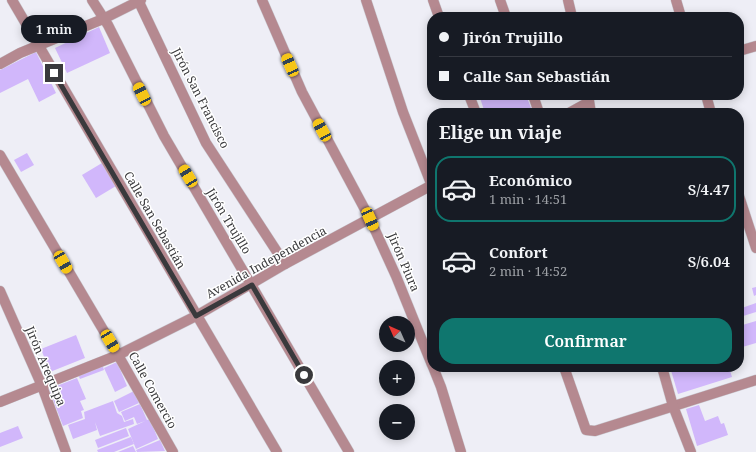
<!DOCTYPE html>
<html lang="es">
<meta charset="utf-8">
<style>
:root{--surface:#171b24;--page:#20242c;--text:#f1f3f6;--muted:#9ea1a6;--line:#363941;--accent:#0f766e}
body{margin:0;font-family:"Noto Serif",serif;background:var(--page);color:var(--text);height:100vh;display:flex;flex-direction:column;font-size:15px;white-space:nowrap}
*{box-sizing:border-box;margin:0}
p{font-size:13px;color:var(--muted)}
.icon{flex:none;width:22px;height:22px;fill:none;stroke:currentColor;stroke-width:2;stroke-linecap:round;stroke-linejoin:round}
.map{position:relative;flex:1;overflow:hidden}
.details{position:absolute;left:427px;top:108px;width:317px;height:264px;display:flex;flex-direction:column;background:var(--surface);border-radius:16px;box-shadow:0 2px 10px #0003}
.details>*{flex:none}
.guide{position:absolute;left:427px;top:12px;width:317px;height:88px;border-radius:16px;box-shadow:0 2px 10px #0003;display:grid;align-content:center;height:88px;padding:0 12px;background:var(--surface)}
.needle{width:26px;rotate:315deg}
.tools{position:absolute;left:379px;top:316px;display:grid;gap:8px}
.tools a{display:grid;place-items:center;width:36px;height:36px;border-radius:50%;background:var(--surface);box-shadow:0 2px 10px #0003;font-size:20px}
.end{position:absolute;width:18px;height:18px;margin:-9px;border:5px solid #39393c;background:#fff;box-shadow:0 0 0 2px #fff}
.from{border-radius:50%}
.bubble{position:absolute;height:28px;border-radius:14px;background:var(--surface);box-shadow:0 2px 10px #0003;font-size:13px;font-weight:600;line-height:28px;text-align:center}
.car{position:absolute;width:12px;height:24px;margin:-12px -6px;border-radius:5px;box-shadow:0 0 3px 1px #0007;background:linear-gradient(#f5c518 24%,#345 0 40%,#f5c518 0 76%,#345 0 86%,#f5c518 0)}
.guide b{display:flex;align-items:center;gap:14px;height:38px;font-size:15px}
.guide b+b{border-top:1px solid var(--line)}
.guide i{width:10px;height:10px;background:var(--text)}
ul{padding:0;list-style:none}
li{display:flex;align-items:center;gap:12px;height:66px;margin:0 8px 6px;padding:0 4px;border:2px solid transparent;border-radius:16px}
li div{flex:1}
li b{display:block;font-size:15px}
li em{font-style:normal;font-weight:600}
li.active{border-color:var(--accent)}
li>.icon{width:36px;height:36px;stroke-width:1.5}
h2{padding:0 12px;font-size:18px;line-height:48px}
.cta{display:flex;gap:8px;margin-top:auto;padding:8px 12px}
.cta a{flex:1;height:46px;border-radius:16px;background:var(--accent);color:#fff;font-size:16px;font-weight:600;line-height:46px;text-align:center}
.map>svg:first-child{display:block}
.building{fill:#d1b7fb}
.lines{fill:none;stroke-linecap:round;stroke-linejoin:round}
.minor-casing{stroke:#cacad1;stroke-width:11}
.minor{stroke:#b58990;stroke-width:10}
.route{stroke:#39393c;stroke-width:5}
.labels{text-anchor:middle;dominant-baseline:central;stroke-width:3;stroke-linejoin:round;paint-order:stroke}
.street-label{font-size:12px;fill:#39393c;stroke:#fff}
</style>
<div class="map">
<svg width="756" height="452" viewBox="0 0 756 452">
<rect width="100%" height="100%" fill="#eeeef6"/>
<g class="building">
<polygon points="99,27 110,53 67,73 55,48"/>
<polygon points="36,52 56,93 39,102 28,79 0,93 0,70"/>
<polygon points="479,95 526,95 533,113 485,113"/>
<polygon points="27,153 34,165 21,172 14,160"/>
<polygon points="102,163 116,186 96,198 82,175"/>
<polygon points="756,287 756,295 754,296 752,288"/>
<polygon points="756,303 756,312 740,317 739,309"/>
<polygon points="756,321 756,343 739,348 739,326"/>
<polygon points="76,335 85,358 50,372 41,349"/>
<polygon points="117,362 127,386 115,392 104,368"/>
<polygon points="102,363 104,370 80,379 77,372"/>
<polygon points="670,367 729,367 732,377 678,394"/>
<polygon points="77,378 86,399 80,401 84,410 81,411 83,418 63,426 49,389"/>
<polygon points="134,391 139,403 119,412 114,401"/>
<polygon points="113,401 117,413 122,416 124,422 133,419 134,424 100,436 95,422 97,430 73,439 68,425 85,419 84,412"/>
<polygon points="140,404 147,420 150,419 158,439 136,449 128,429 145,421 137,424 134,417 125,421 121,412"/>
<polygon points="699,405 705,421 718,416 721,424 724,423 728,435 697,446 686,409"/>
<polygon points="18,426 23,438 0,447 0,433"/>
<polygon points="126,428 129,436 98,448 95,440"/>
<polygon points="131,437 134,444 114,452 98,452 97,450"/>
<polygon points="160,440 165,451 137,452 136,450"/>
<polygon points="133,446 136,452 118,452"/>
</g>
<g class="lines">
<g class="minor-casing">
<g id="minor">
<polyline points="12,0 277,452"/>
<polyline points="92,0 108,25 164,136 349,452"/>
<polyline points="138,0 206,143 285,264"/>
<polyline points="262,0 302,92 370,219 396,276 432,365"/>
<polyline points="366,0 403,112 432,186"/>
<polyline points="433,0 439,17"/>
<polyline points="500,0 506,17"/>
<polyline points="568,0 572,17"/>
<polyline points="676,0 681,17"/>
<polyline points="739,51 756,46"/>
<polyline points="0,64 20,53 103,19 141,0"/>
<polyline points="469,95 476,113"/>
<polyline points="533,95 539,113"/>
<polyline points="588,95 591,113"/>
<polyline points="706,95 711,113"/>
<polyline points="569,113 589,102"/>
<polyline points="0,155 118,355 173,452"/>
<polyline points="739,196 756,248"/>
<polyline points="0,291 42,386 66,452"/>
<polyline points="433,367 441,387 461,452"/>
<polyline points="564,367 586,430 595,431 756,380"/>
<polyline points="662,367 673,406 691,452"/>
<polyline points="0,402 118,355 196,316 285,264 432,185"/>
</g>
</g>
<use href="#minor" class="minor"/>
</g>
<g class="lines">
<polyline class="route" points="54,73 196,316 252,285 304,375"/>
</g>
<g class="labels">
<g class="street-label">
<text transform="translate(201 98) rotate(63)">Jirón San Francisco</text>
<text transform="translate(155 220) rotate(60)">Calle San Sebastián</text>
<text transform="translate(229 221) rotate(59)">Jirón Trujillo</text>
<text transform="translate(266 262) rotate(-29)">Avenida Independencia</text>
<text transform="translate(404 262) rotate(67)">Jirón Piura</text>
<text transform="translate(46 366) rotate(67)">Jirón Arequipa</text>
<text transform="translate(153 390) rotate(61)">Calle Comercio</text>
</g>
</g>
</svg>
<div class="tools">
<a><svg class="needle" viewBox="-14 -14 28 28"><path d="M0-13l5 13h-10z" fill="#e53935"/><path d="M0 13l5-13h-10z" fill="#9ea1a6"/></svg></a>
<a>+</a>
<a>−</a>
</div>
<i class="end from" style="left:304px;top:375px"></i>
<i class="end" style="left:54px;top:73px"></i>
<div class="bubble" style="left:21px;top:15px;width:66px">1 min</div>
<i class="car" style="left:290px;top:65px;rotate:336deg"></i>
<i class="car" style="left:142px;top:94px;rotate:333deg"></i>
<i class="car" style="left:322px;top:130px;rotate:331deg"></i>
<i class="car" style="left:188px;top:176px;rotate:329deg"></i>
<i class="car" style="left:370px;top:219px;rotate:156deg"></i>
<i class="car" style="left:63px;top:262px;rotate:150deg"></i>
<i class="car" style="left:110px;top:341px;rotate:149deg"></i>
<div class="guide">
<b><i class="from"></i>Jirón Trujillo</b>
<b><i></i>Calle San Sebastián</b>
</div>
<section class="details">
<h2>Elige un viaje</h2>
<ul>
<li class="active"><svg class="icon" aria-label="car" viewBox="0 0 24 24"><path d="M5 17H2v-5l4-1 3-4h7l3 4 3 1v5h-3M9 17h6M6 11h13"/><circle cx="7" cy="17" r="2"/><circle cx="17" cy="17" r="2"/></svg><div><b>Económico</b><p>1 min · 14:51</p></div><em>S/4.47</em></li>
<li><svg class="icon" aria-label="car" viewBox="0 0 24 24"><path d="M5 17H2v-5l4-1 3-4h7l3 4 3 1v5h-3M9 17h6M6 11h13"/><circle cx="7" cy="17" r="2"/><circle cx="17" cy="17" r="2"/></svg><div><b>Confort</b><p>2 min · 14:52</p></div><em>S/6.04</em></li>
</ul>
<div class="cta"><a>Confirmar</a></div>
</section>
</div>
